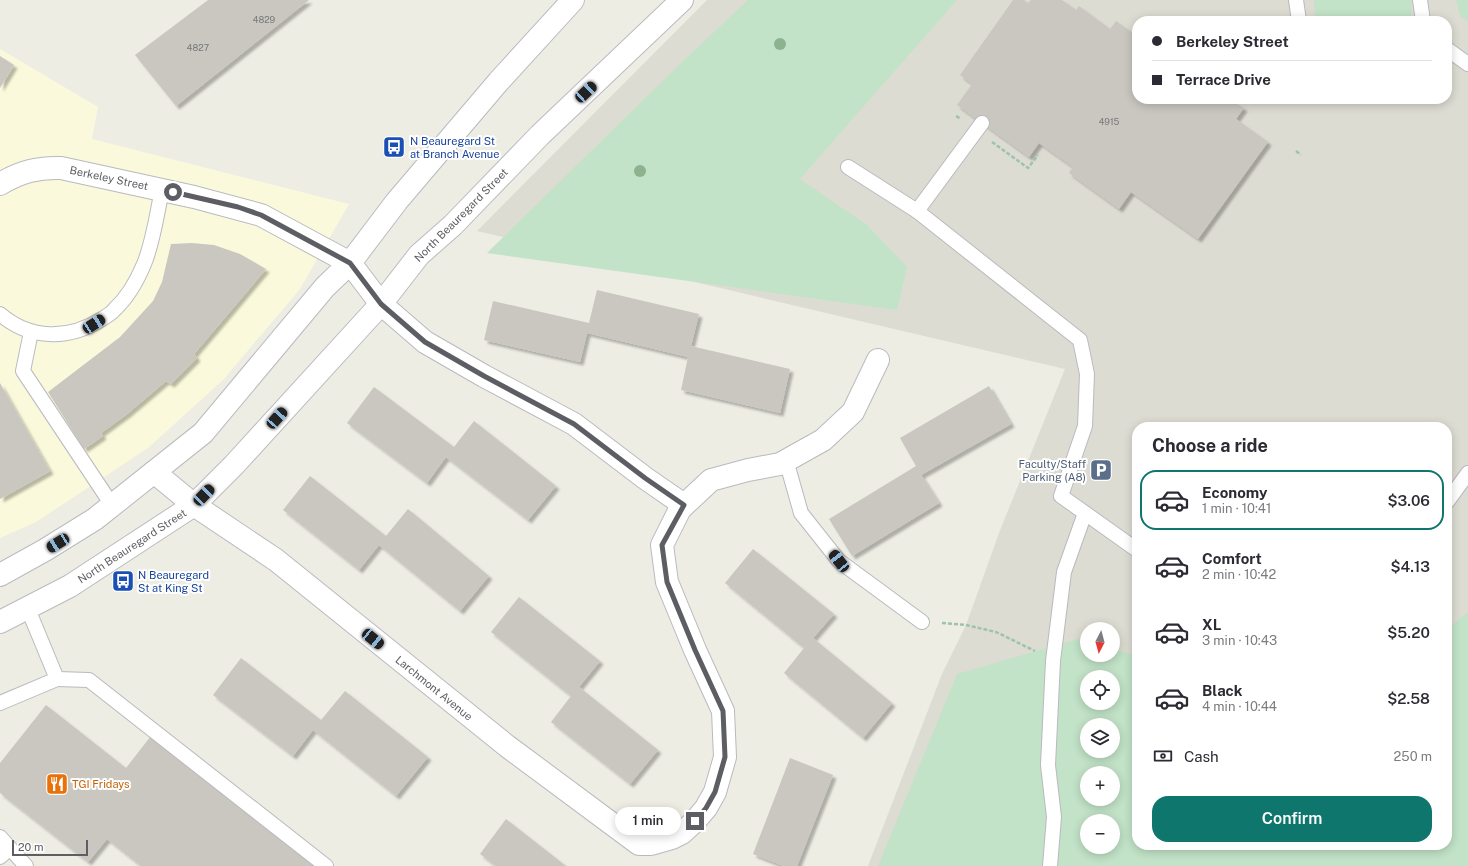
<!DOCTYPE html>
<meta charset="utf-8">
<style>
:root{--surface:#fff;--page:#f2f2f3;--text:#2b2b33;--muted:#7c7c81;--line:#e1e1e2;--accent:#0f766e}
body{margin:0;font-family:"Public Sans",sans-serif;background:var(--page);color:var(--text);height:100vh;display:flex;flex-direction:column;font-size:15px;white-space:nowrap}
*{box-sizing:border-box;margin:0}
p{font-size:13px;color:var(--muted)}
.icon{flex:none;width:22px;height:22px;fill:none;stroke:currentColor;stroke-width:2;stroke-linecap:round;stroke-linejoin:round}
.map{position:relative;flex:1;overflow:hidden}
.sheet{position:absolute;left:1132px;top:422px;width:320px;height:428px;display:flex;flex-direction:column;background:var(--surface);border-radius:16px;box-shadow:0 2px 10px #0003}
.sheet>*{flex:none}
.banner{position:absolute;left:1132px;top:16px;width:320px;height:88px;border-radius:16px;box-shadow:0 2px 10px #0003;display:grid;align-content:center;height:88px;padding:0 20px;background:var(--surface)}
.needle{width:26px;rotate:186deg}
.fabs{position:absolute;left:1080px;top:622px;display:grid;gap:8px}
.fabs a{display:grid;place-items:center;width:40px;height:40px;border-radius:50%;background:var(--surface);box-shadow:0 2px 10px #0003;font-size:20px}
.scale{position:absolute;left:12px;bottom:10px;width:76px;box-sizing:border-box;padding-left:4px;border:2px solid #5c5e63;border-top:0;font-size:11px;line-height:14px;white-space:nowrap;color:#5c5e63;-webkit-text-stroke:3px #fff;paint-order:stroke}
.end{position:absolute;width:18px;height:18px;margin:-9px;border:5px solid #5c5e63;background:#fff;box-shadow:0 0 0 2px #fff}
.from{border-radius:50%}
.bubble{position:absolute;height:28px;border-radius:14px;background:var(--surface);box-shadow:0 2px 10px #0003;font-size:13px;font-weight:600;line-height:28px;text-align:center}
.car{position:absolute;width:12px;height:24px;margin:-12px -6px;border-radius:5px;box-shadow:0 0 3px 1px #0007;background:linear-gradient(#222 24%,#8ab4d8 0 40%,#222 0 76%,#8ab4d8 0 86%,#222 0)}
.banner b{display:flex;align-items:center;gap:14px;height:38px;font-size:15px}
.banner b+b{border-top:1px solid var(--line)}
.banner i{width:10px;height:10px;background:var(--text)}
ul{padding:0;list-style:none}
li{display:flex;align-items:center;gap:12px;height:60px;margin:0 8px 6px;padding:0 12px;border:2px solid transparent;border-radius:16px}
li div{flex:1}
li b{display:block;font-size:15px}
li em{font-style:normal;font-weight:600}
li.current{border-color:var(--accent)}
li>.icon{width:36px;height:36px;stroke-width:1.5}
h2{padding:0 20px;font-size:18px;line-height:48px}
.pay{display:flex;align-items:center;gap:10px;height:44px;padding:0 20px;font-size:15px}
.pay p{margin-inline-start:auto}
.primary-button{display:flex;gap:8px;margin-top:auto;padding:8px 20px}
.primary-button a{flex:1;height:46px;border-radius:16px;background:var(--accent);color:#fff;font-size:16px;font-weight:600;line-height:46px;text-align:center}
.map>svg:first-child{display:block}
.commercial{fill:#fbf9db}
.education{fill:#dddcd2;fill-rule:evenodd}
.green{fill:#c2e3c7;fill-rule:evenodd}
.building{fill:#c9c7c0;filter:url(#shadow)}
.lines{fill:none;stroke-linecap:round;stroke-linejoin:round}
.service-casing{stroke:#b9babf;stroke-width:16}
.minor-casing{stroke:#b9babf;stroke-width:24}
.secondary-casing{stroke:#b9bbc1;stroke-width:24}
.path{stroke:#9cc3ad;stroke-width:2.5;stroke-dasharray:4 2;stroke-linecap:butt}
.service{stroke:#fff;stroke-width:14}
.minor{stroke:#fff;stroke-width:22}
.secondary{stroke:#fff;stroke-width:22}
.tree{fill:#8cb28f}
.route{stroke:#5c5e63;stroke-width:5}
.labels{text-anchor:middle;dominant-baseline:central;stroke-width:4;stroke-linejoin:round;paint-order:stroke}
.number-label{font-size:9px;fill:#77787a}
.transit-label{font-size:11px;fill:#164399;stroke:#fff;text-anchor:start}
.street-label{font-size:11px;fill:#5c5e63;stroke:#fff}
.service-label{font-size:11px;fill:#4e5e75;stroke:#fff;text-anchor:end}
.food-label{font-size:11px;fill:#c56008;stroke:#fff;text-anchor:start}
</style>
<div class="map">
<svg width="1468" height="866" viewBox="0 0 1468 866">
<defs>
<filter id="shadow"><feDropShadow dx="3.5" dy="3.5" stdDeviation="1" flood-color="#0004"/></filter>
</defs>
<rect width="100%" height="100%" fill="#edede4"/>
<polygon class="commercial" points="0,49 98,107 92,139 349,204 300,289 223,380 148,448 36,522 0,538"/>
<path class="education" d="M707,0H1468V866H868L942,674L966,625L999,533L1065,369L477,231ZM1137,21H1447V99H1137ZM1137,427H1447V845H1137ZM1087,629H1113V655H1087ZM1087,677H1113V703H1087ZM1087,725H1113V751H1087ZM1087,773H1113V799H1087ZM1087,821H1113V847H1087Z"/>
<g class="green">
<polygon points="748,0 957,0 800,179 867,225 907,267 897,310 487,253 681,63"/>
<polygon points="1314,0 1411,0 1412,12 1409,21 1318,21 1315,15"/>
<polygon points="1456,0 1468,0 1468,21 1460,16"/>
<path d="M1468,612V866H878L957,674L1078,639L1087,641V655H1113V649L1137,656V845H1447V629ZM1087,677H1113V703H1087ZM1087,725H1113V751H1087ZM1087,773H1113V799H1087ZM1087,821H1113V847H1087Z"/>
</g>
<g class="building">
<polygon points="208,0 309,0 176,106 135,55"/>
<polygon points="1013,0 1024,0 1028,3 1031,0 1062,0 1076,10 1079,6 1110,29 1116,21 1137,36 1133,45 1137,48 1137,99 1229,99 1244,108 1236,119 1268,142 1198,239 1131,192 1119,209 1069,173 1073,167 1039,143 1029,157 957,105 972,84 960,75"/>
<polygon points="0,56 14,65 0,88"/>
<polygon points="192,243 214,245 240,254 266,269 194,354 197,358 171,384 166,381 127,414 101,433 103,436 84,449 48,392 120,337 153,301 162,282 171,244"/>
<polygon points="597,290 699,314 691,346 790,369 780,413 681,390 688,357 587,333 580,362 484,340 493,301 589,323"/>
<polygon points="0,383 50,471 0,499"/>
<polygon points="989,386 1011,424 921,475 939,503 852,556 829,519 916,466 900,438"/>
<polygon points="374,387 454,447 474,421 556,486 528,520 446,457 427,483 347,423"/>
<polygon points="310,476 386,536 408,509 489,576 460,611 379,545 359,570 283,510"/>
<polygon points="753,549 834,614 813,638 892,703 863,738 784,673 804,648 725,583"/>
<polygon points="519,597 600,661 579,687 658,750 630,784 551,722 571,696 491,632"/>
<polygon points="241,658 321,720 345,691 428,757 396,796 313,730 293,756 213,695"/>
<polygon points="46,705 126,768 154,732 324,866 141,866 107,839 88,862 0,793 0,763"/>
<polygon points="790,758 833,775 797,866 784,866 753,854"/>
<polygon points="506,819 566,866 496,866 480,854"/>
</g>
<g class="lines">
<g class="service-casing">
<g id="service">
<polyline points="1296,0 1299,21"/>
<polyline points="1420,0 1423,21"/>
<polyline points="1447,49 1468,64"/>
<polyline points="848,167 917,211 1080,340 1087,374 1085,426 1061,496 1137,550"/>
<polyline points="917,211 982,123"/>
<path d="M0,314C30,340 69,340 102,319C106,316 111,314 114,310C127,298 137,281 144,264C153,243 157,213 162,190"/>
<polyline points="31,332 23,371 112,505"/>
<polyline points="786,460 801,513 839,561 922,622"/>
<polyline points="1447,502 1468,473"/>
<polyline points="57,679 89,680 326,866"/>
<polyline points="0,703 57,679 28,609"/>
<polyline points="0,837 26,866"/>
<polyline points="0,857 9,849"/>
<polyline points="1050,866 1054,817 1048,765 1053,661 1064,572 1085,513"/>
</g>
</g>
<g class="minor-casing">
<g id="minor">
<path d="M0,184C20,172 38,167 61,168L194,197L261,215L350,263L381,304L425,342L484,376L574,424L645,478L684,505"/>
<polyline points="154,472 194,505 276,560 507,746 639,844 651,844 672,838 682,833 695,821 706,808 715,792 725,757 723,711 695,650 667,582 662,545 680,509 711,480 748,470 780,464 823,440 853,412 878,360"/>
</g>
</g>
<g class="secondary-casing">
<g id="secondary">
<polyline points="0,575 45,550 95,519 203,433 325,287 350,263 397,201 499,81 573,0"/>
<polyline points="0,622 70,586 194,505 234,465 381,304 419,255 453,225 540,135 682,0"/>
</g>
</g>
<g class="path">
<polyline points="956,116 961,119"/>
<polyline points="992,142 1028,168 1038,155"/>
<polyline points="1296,151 1301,155"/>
<polyline points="942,623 966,625 996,632 1035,651"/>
</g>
<use href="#service" class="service"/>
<use href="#minor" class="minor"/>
<use href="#secondary" class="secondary"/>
</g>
<g class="tree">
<circle cx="780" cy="44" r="6"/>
<circle cx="640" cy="171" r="6"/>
</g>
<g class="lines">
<polyline class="route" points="173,192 238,207 261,215 350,263 381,304 425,342 484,376 574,424 645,478 684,505 662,545 667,582 695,650 723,711 725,757 715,792 706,808 695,821"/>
</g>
<defs>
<g id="bus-square" transform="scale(1.15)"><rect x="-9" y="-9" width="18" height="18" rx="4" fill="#1a4fb4" stroke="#fff"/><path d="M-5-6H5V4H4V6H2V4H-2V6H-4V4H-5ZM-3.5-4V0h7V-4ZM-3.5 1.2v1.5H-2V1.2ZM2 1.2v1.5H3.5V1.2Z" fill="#fff"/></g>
<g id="parking-square" transform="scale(1.15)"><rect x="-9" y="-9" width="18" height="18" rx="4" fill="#5c6f8a" stroke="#fff"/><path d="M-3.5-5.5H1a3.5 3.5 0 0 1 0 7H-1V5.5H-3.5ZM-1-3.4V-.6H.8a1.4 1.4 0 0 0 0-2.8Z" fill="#fff"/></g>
<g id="restaurant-square" transform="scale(1.15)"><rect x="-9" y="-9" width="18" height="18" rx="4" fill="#e8710a" stroke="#fff"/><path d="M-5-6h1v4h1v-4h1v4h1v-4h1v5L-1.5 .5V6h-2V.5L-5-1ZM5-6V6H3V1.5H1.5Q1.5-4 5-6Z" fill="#fff"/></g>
</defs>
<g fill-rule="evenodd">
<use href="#bus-square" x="394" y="147"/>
<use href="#parking-square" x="1101" y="470"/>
<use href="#bus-square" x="123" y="581"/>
<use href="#restaurant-square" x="57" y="784"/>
</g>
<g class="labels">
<g class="number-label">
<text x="264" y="19">4829</text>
<text x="198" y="47">4827</text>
<text x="1109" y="121">4915</text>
</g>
<g class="transit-label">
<text x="410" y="141">N Beauregard St<tspan x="410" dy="13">at Branch Avenue</tspan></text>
<text x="138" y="575">N Beauregard<tspan x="138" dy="13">St at King St</tspan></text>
</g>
<g class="street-label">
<text transform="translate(109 178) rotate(12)">Berkeley Street</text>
<text transform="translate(461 215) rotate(-45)">North Beauregard Street</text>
<text transform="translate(132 546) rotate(-33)">North Beauregard Street</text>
<text transform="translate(434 688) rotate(39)">Larchmont Avenue</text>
</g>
<g class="service-label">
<text x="1086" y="464">Faculty/Staff<tspan x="1086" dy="13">Parking (A8)</tspan></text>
</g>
<g class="food-label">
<text x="72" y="784">TGI Fridays</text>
</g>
</g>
</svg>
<div class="fabs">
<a><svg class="needle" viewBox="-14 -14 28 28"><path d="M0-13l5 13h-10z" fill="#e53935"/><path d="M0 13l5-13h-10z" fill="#7c7c81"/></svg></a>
<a><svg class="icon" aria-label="locate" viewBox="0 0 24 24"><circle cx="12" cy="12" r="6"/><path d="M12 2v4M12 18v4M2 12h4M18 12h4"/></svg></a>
<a><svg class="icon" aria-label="layers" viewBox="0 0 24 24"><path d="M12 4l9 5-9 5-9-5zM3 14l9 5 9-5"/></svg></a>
<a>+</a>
<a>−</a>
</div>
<div class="scale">20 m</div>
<i class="end from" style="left:173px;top:192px"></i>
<i class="end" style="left:695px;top:821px"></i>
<div class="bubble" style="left:615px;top:807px;width:66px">1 min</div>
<i class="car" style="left:586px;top:92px;rotate:47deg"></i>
<i class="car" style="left:94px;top:324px;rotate:57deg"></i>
<i class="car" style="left:277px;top:418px;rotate:42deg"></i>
<i class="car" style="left:204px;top:495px;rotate:44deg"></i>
<i class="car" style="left:58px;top:543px;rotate:238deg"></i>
<i class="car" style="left:839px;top:561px;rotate:322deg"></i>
<i class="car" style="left:373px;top:639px;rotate:129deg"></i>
<div class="banner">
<b><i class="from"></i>Berkeley Street</b>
<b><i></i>Terrace Drive</b>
</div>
<section class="sheet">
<h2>Choose a ride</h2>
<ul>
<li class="current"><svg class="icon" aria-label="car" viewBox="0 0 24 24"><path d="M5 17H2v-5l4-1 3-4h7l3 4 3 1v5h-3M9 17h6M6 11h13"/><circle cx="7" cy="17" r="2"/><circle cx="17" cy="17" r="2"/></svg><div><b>Economy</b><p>1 min · 10:41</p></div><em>$3.06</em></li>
<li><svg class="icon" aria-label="car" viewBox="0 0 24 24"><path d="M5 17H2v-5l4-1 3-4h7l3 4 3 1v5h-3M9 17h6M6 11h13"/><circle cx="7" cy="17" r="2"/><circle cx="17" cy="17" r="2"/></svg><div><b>Comfort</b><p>2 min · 10:42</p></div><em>$4.13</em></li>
<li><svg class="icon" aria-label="car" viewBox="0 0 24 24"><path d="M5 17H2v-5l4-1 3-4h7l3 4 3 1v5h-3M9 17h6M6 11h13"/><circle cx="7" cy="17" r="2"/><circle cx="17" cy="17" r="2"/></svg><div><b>XL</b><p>3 min · 10:43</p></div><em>$5.20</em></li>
<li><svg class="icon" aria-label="car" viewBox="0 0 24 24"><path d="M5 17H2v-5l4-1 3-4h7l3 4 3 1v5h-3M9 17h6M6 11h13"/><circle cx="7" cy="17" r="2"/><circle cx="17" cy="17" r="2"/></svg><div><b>Black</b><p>4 min · 10:44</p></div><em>$2.58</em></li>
</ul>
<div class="pay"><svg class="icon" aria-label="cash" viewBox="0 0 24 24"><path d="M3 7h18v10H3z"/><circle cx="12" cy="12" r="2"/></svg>Cash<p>250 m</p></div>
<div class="primary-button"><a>Confirm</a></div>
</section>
</div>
